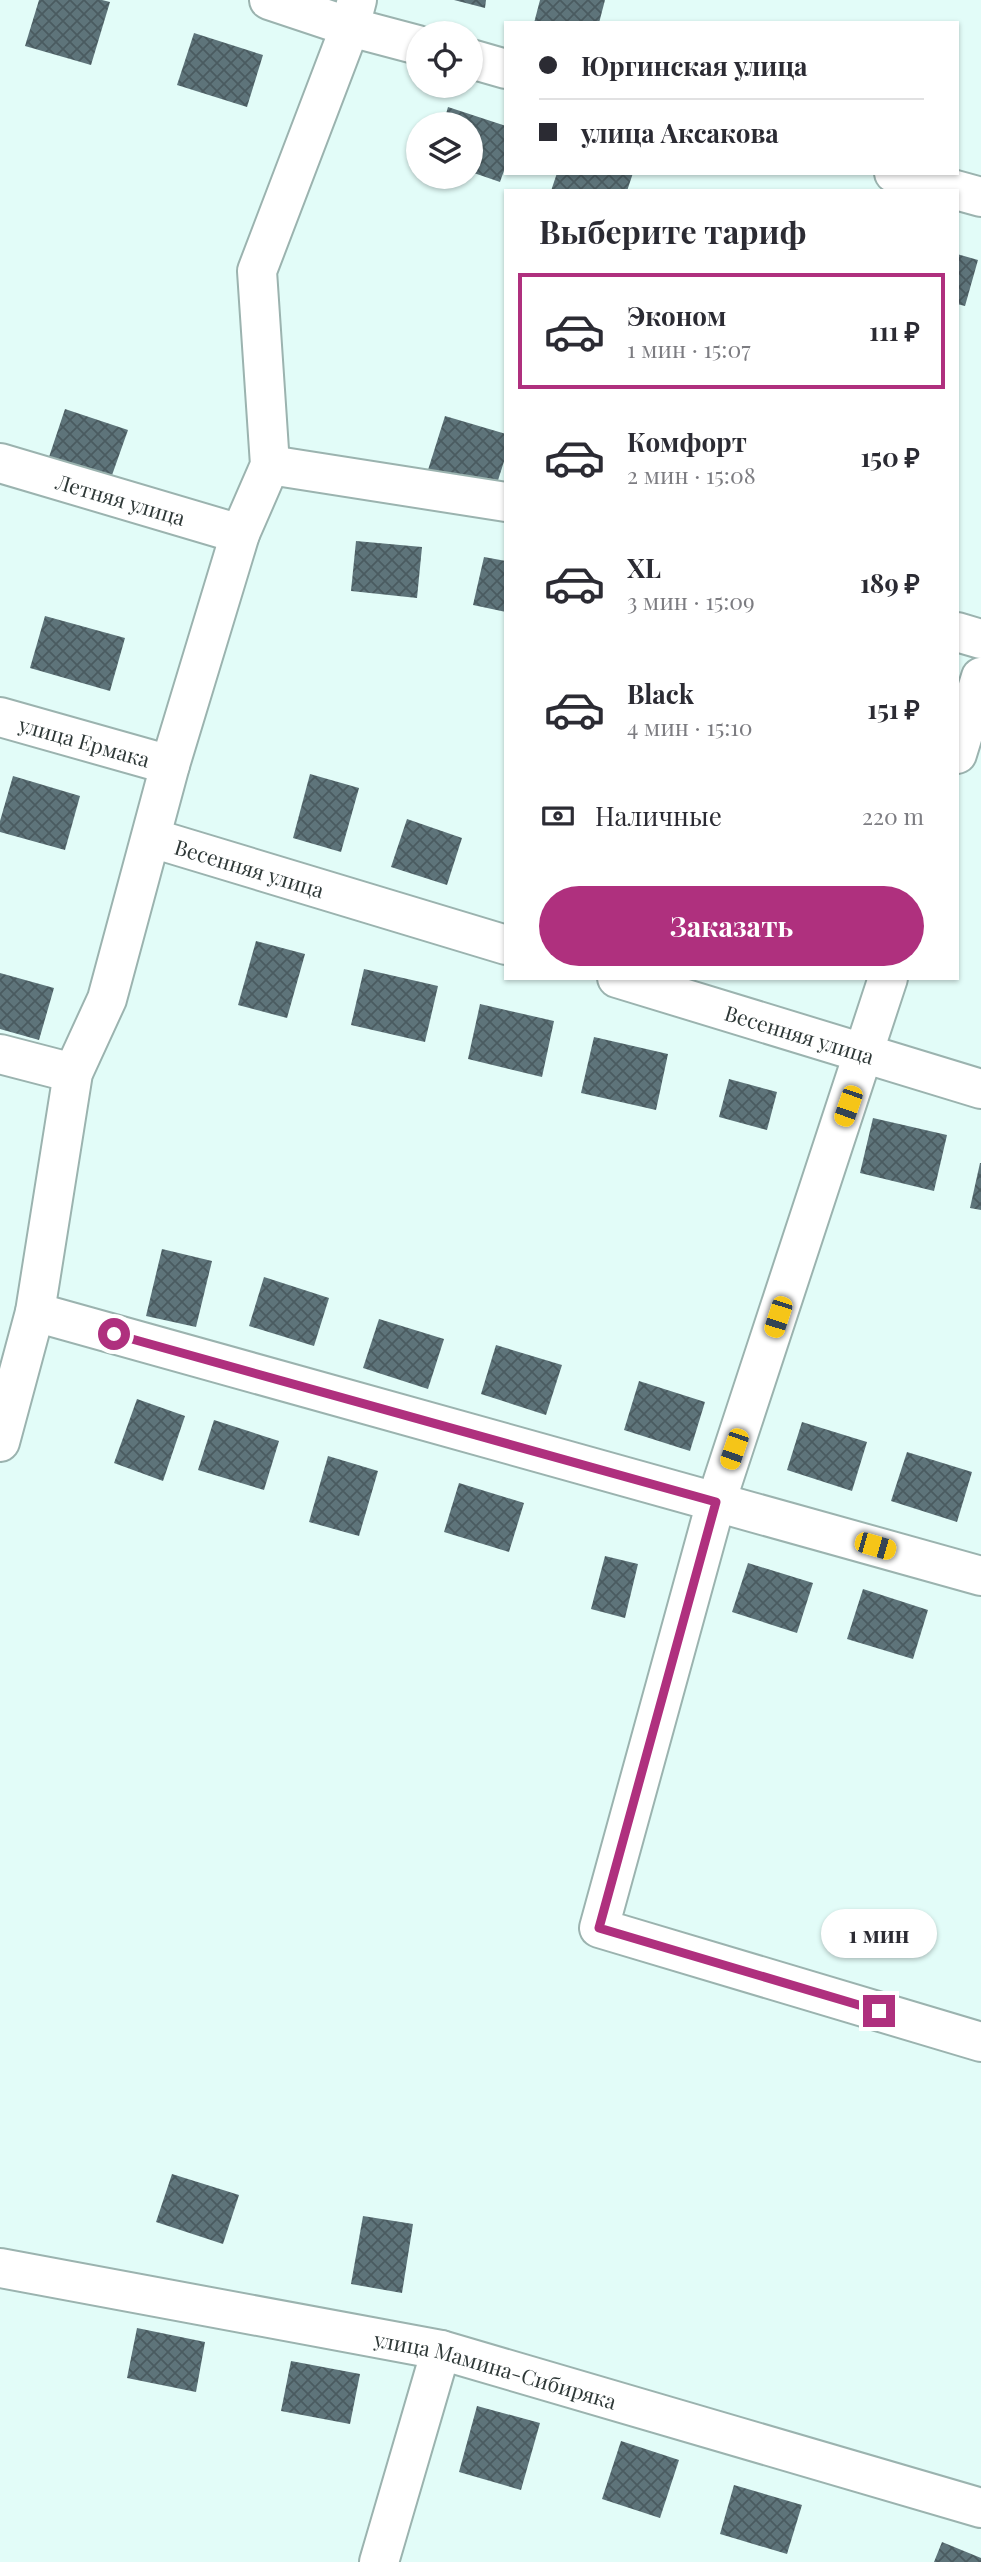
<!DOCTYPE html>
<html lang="ru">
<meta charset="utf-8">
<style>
:root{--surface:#fff;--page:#f2f2f3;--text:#2b2b33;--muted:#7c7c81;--line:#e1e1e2;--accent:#af307e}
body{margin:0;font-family:"Playfair Display",serif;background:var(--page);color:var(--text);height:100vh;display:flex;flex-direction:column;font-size:26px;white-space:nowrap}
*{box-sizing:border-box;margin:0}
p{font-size:23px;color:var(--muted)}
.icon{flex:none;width:38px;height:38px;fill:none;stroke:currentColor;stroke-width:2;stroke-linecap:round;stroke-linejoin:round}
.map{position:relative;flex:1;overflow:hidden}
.drawer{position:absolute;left:504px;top:189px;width:455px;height:791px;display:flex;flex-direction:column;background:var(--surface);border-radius:0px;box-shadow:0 2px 5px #0004}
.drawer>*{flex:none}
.guide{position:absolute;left:504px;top:21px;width:455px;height:154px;border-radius:0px;box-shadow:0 2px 5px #0004;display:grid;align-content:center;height:154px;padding:0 35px;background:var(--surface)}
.controls{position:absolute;left:406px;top:21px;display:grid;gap:14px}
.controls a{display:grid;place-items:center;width:77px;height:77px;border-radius:50%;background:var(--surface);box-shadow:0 2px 5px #0004;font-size:35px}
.end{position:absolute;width:32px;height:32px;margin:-16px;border:9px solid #af307e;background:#fff;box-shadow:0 0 0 4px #fff}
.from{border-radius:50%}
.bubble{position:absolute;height:49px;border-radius:24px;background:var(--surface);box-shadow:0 2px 5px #0004;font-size:23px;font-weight:700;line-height:49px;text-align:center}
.car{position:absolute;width:21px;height:42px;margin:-21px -10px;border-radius:9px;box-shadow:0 0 5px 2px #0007;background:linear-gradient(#f5c518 24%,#345 0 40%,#f5c518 0 76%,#345 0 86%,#f5c518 0)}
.guide b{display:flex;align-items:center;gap:24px;height:66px;font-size:26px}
.guide b+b{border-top:2px solid var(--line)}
.guide i{width:18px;height:18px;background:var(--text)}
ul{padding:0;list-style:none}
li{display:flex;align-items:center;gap:21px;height:116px;margin:0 14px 10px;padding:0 21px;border:4px solid transparent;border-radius:0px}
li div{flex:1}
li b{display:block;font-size:26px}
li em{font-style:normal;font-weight:700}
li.active{border-color:var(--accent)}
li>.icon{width:63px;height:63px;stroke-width:1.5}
h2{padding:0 35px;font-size:32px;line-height:84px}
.pay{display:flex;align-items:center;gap:18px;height:77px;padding:0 35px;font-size:26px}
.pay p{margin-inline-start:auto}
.primary-button{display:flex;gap:14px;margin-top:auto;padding:14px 35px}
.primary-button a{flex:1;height:80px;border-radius:42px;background:var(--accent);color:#fff;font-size:28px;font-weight:700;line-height:80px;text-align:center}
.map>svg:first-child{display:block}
.building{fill:url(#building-cross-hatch)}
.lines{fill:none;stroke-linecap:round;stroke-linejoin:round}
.street-casing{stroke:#9bb3af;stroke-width:42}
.street{stroke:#fff;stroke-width:38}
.route{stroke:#af307e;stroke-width:9}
.labels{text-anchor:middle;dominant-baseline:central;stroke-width:7;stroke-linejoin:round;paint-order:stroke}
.street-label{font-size:21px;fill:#2e3837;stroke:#fff}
</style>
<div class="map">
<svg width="981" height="2562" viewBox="0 0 981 2562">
<defs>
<pattern id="building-cross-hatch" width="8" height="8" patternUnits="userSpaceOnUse" patternTransform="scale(1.75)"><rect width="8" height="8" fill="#5e747a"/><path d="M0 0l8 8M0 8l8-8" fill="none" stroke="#4a5b60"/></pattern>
</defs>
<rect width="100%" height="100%" fill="#e2fcf8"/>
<g class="building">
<polygon points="39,0 102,0 110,2 91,65 25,46"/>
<polygon points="454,0 486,0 485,8"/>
<polygon points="540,0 605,0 599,23 534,23"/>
<polygon points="194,33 263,55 247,107 177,85"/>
<polygon points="448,107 506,126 506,165 500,182 471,172 471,124 443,124"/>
<polygon points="557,173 633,173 627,191 551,191"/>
<polygon points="957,254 978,260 965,306 957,304"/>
<polygon points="65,409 128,430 111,478 49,457"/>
<polygon points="445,416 506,434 506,455 495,490 428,470"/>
<polygon points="356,541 422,547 417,598 351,591"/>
<polygon points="484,557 506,561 506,612 473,605"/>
<polygon points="45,616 125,638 110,691 30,668"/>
<polygon points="310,774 359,788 341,852 293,838"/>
<polygon points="13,776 80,796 65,850 0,832 0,821"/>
<polygon points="407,819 462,838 447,885 391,867"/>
<polygon points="256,941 305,954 287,1018 238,1005"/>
<polygon points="364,969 438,986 425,1042 351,1025"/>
<polygon points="0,973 54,988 39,1040 0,1029"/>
<polygon points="480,1004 554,1021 542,1077 468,1059"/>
<polygon points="594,1037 668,1054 656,1110 581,1093"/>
<polygon points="729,1079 777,1092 767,1130 719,1117"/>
<polygon points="873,1118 947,1135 934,1191 860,1173"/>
<polygon points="980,1163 981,1163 981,1210 970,1208"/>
<polygon points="162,1249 212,1261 196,1327 146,1316"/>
<polygon points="264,1277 329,1298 314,1346 249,1326"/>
<polygon points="379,1319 444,1339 428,1389 363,1368"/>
<polygon points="496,1345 562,1365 546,1415 481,1394"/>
<polygon points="639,1381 705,1402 690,1451 624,1430"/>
<polygon points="137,1399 185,1416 163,1481 114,1463"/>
<polygon points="214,1420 279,1441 264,1490 198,1470"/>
<polygon points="802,1422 867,1442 852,1491 787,1470"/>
<polygon points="907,1452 972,1472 957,1522 891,1501"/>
<polygon points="328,1456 378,1471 359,1536 309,1522"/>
<polygon points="459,1483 524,1503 509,1552 444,1532"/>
<polygon points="605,1556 638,1564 625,1618 591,1609"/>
<polygon points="748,1563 813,1583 797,1633 732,1612"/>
<polygon points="863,1589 928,1610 913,1659 847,1639"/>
<polygon points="172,2174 239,2195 223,2244 156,2222"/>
<polygon points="363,2216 413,2224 402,2293 351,2284"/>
<polygon points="137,2328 205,2342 196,2392 127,2378"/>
<polygon points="291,2361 360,2374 350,2424 281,2411"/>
<polygon points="477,2406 540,2423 521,2490 459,2472"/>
<polygon points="621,2441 679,2460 660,2518 602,2499"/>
<polygon points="734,2485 802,2505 787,2554 720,2534"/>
<polygon points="942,2542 981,2558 981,2562 934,2562"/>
</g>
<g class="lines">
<g class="street-casing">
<g id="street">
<polyline points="269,0 350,27 418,45"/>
<polyline points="471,59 506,69"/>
<polyline points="894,173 981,197"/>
<path id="s1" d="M0,463L240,534"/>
<polyline points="270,465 506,502"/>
<polyline points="957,632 981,639"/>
<path id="s2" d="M0,717L170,765"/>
<polyline points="957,754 981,677"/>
<path id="s3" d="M152,838L506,945"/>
<path id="s4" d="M617,978L981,1089"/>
<polyline points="888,978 716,1502 599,1928 981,2042"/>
<polyline points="0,1054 73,1073"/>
<polyline points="35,1312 981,1576"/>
<polyline points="0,1442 35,1312 73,1073 107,999 170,765 240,534 270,465 257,271 350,27 357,0"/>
<path id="s5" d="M0,2268L441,2350L981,2508"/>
<polyline points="379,2562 441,2350"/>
</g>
</g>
<use href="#street" class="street"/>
</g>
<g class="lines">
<polyline class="route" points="114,1334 716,1502 599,1928 879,2011"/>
</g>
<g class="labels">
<g class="street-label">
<text stroke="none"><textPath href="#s1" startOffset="126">Летняя улица</textPath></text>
<text stroke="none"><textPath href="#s2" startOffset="88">улица Ермака</textPath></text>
<text stroke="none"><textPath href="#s3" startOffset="102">Весенняя улица</textPath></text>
<text stroke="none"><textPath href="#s4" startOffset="191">Весенняя улица</textPath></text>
<text stroke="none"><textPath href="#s5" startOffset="506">улица Мамина-Сибиряка</textPath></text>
</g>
</g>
</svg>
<div class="controls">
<a><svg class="icon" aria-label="locate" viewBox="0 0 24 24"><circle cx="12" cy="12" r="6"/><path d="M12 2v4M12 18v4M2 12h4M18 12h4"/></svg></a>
<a><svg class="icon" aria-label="layers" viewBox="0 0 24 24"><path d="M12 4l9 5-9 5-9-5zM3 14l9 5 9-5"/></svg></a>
</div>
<i class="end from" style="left:114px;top:1334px"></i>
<i class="end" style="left:879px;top:2011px"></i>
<div class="bubble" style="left:821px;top:1909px;width:116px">1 мин</div>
<i class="car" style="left:848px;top:1106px;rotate:199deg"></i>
<i class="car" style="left:778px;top:1317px;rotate:198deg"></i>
<i class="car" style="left:734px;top:1449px;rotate:199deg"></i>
<i class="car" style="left:875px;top:1546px;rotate:106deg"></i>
<div class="guide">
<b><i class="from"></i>Юргинская улица</b>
<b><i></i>улица Аксакова</b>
</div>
<section class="drawer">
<h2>Выберите тариф</h2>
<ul>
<li class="active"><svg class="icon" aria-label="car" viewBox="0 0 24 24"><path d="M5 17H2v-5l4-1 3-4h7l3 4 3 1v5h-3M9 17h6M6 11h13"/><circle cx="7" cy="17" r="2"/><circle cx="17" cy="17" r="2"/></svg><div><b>Эконом</b><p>1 мин · 15:07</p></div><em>111 ₽</em></li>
<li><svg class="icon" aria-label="car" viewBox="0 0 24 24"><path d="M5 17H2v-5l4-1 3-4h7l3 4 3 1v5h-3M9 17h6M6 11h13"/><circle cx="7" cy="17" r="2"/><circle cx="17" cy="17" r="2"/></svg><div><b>Комфорт</b><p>2 мин · 15:08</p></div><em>150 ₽</em></li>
<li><svg class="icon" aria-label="car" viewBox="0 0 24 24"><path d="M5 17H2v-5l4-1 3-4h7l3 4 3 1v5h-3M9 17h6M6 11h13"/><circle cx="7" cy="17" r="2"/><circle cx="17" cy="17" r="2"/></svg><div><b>XL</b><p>3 мин · 15:09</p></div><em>189 ₽</em></li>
<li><svg class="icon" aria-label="car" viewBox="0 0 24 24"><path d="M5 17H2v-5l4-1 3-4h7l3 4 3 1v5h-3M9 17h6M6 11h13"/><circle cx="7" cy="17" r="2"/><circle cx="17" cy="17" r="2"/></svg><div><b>Black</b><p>4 мин · 15:10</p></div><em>151 ₽</em></li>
</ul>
<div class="pay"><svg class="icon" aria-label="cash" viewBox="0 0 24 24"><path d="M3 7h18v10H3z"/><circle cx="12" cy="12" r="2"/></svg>Наличные<p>220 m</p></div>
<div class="primary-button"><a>Заказать</a></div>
</section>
</div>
